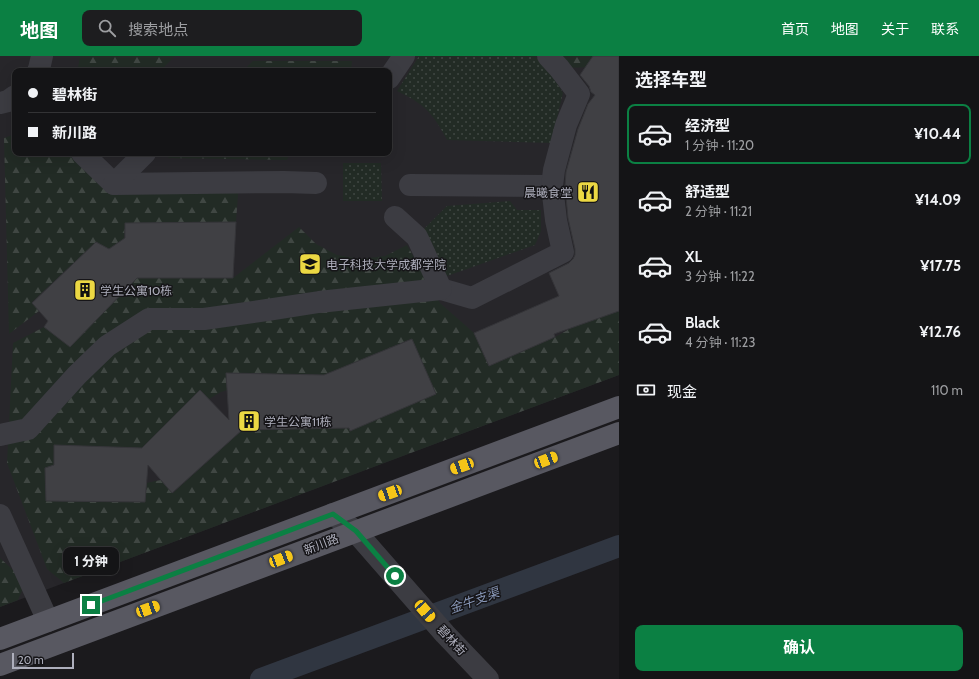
<!DOCTYPE html>
<html lang="zh">
<meta charset="utf-8">
<style>
:root{--surface:#141416;--page:#1d1d1f;--text:#f1f3f6;--muted:#9d9ea1;--line:#333335;--accent:#0b8043}
body{margin:0;font-family:Cabin,"Noto Sans SC",sans-serif;background:var(--page);color:var(--text);height:100vh;display:flex;flex-direction:column;font-size:15px;white-space:nowrap}
*{box-sizing:border-box;margin:0}
p{font-size:13px;color:var(--muted)}
.icon{flex:none;width:22px;height:22px;fill:none;stroke:currentColor;stroke-width:2;stroke-linecap:round;stroke-linejoin:round}
.map{position:relative;flex:1;overflow:hidden}
.drawer{display:flex;flex-direction:column;background:var(--surface);width:360px}
.drawer>*{flex:none}
.guide{position:absolute;left:12px;top:12px;width:380px;height:88px;border-radius:8px;box-shadow:0 4px 16px #0002,0 0 0 1px var(--line);display:grid;align-content:center;height:88px;padding:0 16px;background:var(--surface)}
.scale{position:absolute;left:12px;bottom:10px;width:62px;box-sizing:border-box;padding-left:4px;border:2px solid #aeafbc;border-top:0;font-size:11px;line-height:14px;white-space:nowrap;color:#aeafbc;-webkit-text-stroke:3px #161518;paint-order:stroke}
.end{position:absolute;width:18px;height:18px;margin:-9px;border:5px solid #0b8043;background:#fff;box-shadow:0 0 0 2px #fff}
.from{border-radius:50%}
.bubble{position:absolute;height:28px;border-radius:8px;background:var(--surface);box-shadow:0 4px 16px #0002,0 0 0 1px var(--line);font-size:13px;font-weight:700;line-height:28px;text-align:center}
.car{position:absolute;width:12px;height:24px;margin:-12px -6px;border-radius:5px;box-shadow:0 0 3px 1px #0007;background:linear-gradient(#f5c518 24%,#345 0 40%,#f5c518 0 76%,#345 0 86%,#f5c518 0)}
.guide b{display:flex;align-items:center;gap:14px;height:38px;font-size:15px}
.guide b+b{border-top:1px solid var(--line)}
.guide i{width:10px;height:10px;background:var(--text)}
ul{padding:0;list-style:none}
li{display:flex;align-items:center;gap:12px;height:60px;margin:0 8px 6px;padding:0 8px;border:2px solid transparent;border-radius:8px}
li div{flex:1}
li b{display:block;font-size:15px}
li em{font-style:normal;font-weight:700}
li.on{border-color:var(--accent)}
li>.icon{width:36px;height:36px;stroke-width:1.5}
h2{padding:0 16px;font-size:18px;line-height:48px}
.pay{display:flex;align-items:center;gap:10px;height:44px;padding:0 16px;font-size:15px}
.pay p{margin-inline-start:auto}
.button{display:flex;gap:8px;margin-top:auto;padding:8px 16px}
.button a{flex:1;height:46px;border-radius:8px;background:var(--accent);color:#fff;font-size:16px;font-weight:700;line-height:46px;text-align:center}
header{display:flex;align-items:center;gap:24px;box-sizing:border-box;height:56px;padding:0 20px;background:var(--accent);color:#fff}
header strong{font-size:19px}
nav{display:flex;gap:22px;margin-inline-start:auto;font-size:14px}
.search{width:280px;height:36px;background:var(--page);display:flex;align-items:center;gap:10px;box-sizing:border-box;padding:0 14px;border-radius:8px;color:var(--muted);font-size:15px}
main{display:flex;flex:1;min-height:0}
.map>svg:first-child{display:block}
.built{fill:#27262a;fill-rule:evenodd}
.grass{fill:url(#grass-dots)}
.forest{fill:url(#forest-firs);fill-rule:evenodd}
.lines{fill:none;stroke-linecap:round;stroke-linejoin:round}
.canal{stroke:#303641;stroke-width:22}
.building{fill:#404044;stroke:#353539}
.minor{stroke:#3c3c42;stroke-width:22}
.major{stroke:#585861;stroke-width:22}
.route{stroke:#0b8043;stroke-width:5}
.labels{text-anchor:middle;dominant-baseline:central;stroke-width:3;stroke-linejoin:round;paint-order:stroke}
.poi-label{font-size:12px;fill:#aeafbc;stroke:#161518;text-anchor:start}
.street-label{font-size:12px;fill:#aeafbc;stroke:#161518}
.water-label{font-size:13px;font-style:italic;fill:#8695b5;stroke:#161518}
</style>
<header>
<strong>地图</strong>
<div class="search"><svg class="icon" aria-label="search" viewBox="0 0 24 24"><circle cx="10" cy="10" r="6"/><path d="M15 15l6 6"/></svg>搜索地点</div>
<nav><a>首页</a><a>地图</a><a>关于</a><a>联系</a></nav>
</header>
<main>
<div class="map">
<svg width="619" height="623" viewBox="0 0 619 623">
<defs>
<pattern id="grass-dots" width="8" height="8" patternUnits="userSpaceOnUse"><rect width="8" height="8" fill="#222b25"/><path d="M2 2h.1M6 6h.1" fill="none" stroke="#404743" stroke-width="1.8" stroke-linecap="round"/></pattern>
<pattern id="forest-firs" width="22" height="20" patternUnits="userSpaceOnUse"><rect width="22" height="20" fill="#222b25"/><path d="M5 1l3.5 6h-7zM16 11l3.5 6h-7z" fill="#404743"/></pattern>
</defs>
<rect width="100%" height="100%" fill="#1b1a1d"/>
<path class="built" d="M0,0H619V319L0,551ZM15,15H389V97H15Z"/>
<g class="grass">
<path d="M419,0H535L550,16L563,37L551,87L447,84C433,57 424,48 397,35Z"/>
<polygon points="343,107 381,107 382,145 343,145"/>
<polygon points="510,145 517,154 541,154 541,175 535,189 447,220 424,173 447,150"/>
</g>
<g class="forest">
<polygon points="80,0 175,0 160,15 76,15 78,12"/>
<polygon points="548,0 606,0 599,11 559,12"/>
<polygon points="253,5 352,5 351,15 243,15"/>
<polygon points="15,78 15,97 82,97 114,128 239,126 236,166 125,167 124,186 120,185 109,193 96,186 32,246 39,255 9,278 4,82"/>
<polygon points="171,97 290,97 287,104 168,102"/>
<path d="M299,171L316,188L337,199L361,203L385,200L407,189L440,247L474,277L489,310L555,281L595,259L619,250V319L64,527L47,513L7,407L13,287L44,271L70,290L137,222H233ZM411,283L436,338L328,372L242,374L173,437L161,424L146,427L145,446L46,445L45,412L54,409L55,389L142,392L200,334L209,343L221,336L227,334L226,317L324,319Z"/>
<polygon points="0,502 14,515 23,532 18,544 0,551"/>
</g>
<g class="lines">
<polyline class="canal" points="261,623 619,490"/>
</g>
<g class="building">
<polygon points="593,0 619,0 619,255 554,278 555,281 489,310 474,277 559,240 549,217 569,207 573,203 575,199 575,193 568,162 565,130 566,116 578,73 588,48 595,39 591,36 589,30 580,19"/>
<polygon points="236,166 233,222 137,222 70,291 44,271 48,265 32,247 96,186 109,193 125,182 125,167"/>
<polygon points="412,283 436,338 350,375 349,372 242,374 172,437 148,409 145,446 46,445 45,412 54,409 54,389 142,392 200,334 229,364 226,317 324,319"/>
</g>
<g class="lines">
<g class="minor">
<polyline points="38,15 39,13 42,0"/>
<polyline points="389,22 404,0"/>
<polyline points="0,47 8,45 15,40"/>
<polyline points="82,97 114,128 284,126 316,127"/>
<polyline points="114,128 145,97"/>
<polyline points="410,129 552,130"/>
<polyline points="441,233 472,242 563,196 556,164 552,130 554,114 566,69 579,38 559,12 548,0"/>
<polyline points="0,379 28,373 77,319 107,290 149,263 204,263 267,254 319,246 441,233 417,181 395,161"/>
<polyline points="333,458 355,475 445,578 488,623"/>
<polyline points="0,459 48,565"/>
</g>
<g class="major">
<polyline points="0,583 619,351"/>
<polyline points="0,609 619,377"/>
</g>
</g>
<g class="lines">
<polyline class="route" points="91,549 333,458 356,475 395,520"/>
</g>
<defs>
<g id="restaurant-square" transform="scale(1.15)"><rect x="-9" y="-9" width="18" height="18" rx="4" fill="#ecd843" stroke="#161518"/><path d="M-5-6h1v4h1v-4h1v4h1v-4h1v5L-1.5 .5V6h-2V.5L-5-1ZM5-6V6H3V1.5H1.5Q1.5-4 5-6Z" fill="#111"/></g>
<g id="university-square" transform="scale(1.15)"><rect x="-9" y="-9" width="18" height="18" rx="4" fill="#ecd843" stroke="#161518"/><path d="M0-5L7-2L0 1L-7-2ZM-4 1L0 2.5L4 1V4Q0 6-4 4Z" fill="#111"/></g>
<g id="building-square" transform="scale(1.15)"><rect x="-9" y="-9" width="18" height="18" rx="4" fill="#ecd843" stroke="#161518"/><path d="M-4-6H4V6H1V3H-1V6H-4ZM-2.5-4.3h1.7v1.8h-1.7ZM.8-4.3h1.7v1.8H.8ZM-2.5-1h1.7V.8h-1.7ZM.8-1h1.7V.8H.8Z" fill="#111"/></g>
</defs>
<g fill-rule="evenodd">
<use href="#restaurant-square" x="588" y="136"/>
<use href="#university-square" x="310" y="208"/>
<use href="#building-square" x="85" y="234"/>
<use href="#building-square" x="249" y="365"/>
</g>
<g class="labels">
<g class="poi-label">
<text x="572" y="136" text-anchor="end">晨曦食堂</text>
<text x="326" y="208">电子科技大学成都学院</text>
<text x="100" y="234">学生公寓10栋</text>
<text x="264" y="365">学生公寓11栋</text>
</g>
<g class="street-label">
<text transform="translate(321 488) rotate(-21)">新川路</text>
<text transform="translate(452 584) rotate(47)">碧林街</text>
</g>
<g class="water-label">
<text transform="translate(474 544) rotate(-20)">金牛支渠</text>
</g>
</g>
</svg>
<div class="scale">20 m</div>
<i class="end from" style="left:395px;top:520px"></i>
<i class="end" style="left:91px;top:549px"></i>
<div class="bubble" style="left:63px;top:491px;width:56px">1 分钟</div>
<i class="car" style="left:546px;top:404px;rotate:69deg"></i>
<i class="car" style="left:462px;top:410px;rotate:250deg"></i>
<i class="car" style="left:390px;top:437px;rotate:250deg"></i>
<i class="car" style="left:281px;top:503px;rotate:69deg"></i>
<i class="car" style="left:148px;top:553px;rotate:70deg"></i>
<i class="car" style="left:425px;top:555px;rotate:139deg"></i>
<div class="guide">
<b><i class="from"></i>碧林街</b>
<b><i></i>新川路</b>
</div>
</div>
<section class="drawer">
<h2>选择车型</h2>
<ul>
<li class="on"><svg class="icon" aria-label="car" viewBox="0 0 24 24"><path d="M5 17H2v-5l4-1 3-4h7l3 4 3 1v5h-3M9 17h6M6 11h13"/><circle cx="7" cy="17" r="2"/><circle cx="17" cy="17" r="2"/></svg><div><b>经济型</b><p>1 分钟 · 11:20</p></div><em>¥10.44</em></li>
<li><svg class="icon" aria-label="car" viewBox="0 0 24 24"><path d="M5 17H2v-5l4-1 3-4h7l3 4 3 1v5h-3M9 17h6M6 11h13"/><circle cx="7" cy="17" r="2"/><circle cx="17" cy="17" r="2"/></svg><div><b>舒适型</b><p>2 分钟 · 11:21</p></div><em>¥14.09</em></li>
<li><svg class="icon" aria-label="car" viewBox="0 0 24 24"><path d="M5 17H2v-5l4-1 3-4h7l3 4 3 1v5h-3M9 17h6M6 11h13"/><circle cx="7" cy="17" r="2"/><circle cx="17" cy="17" r="2"/></svg><div><b>XL</b><p>3 分钟 · 11:22</p></div><em>¥17.75</em></li>
<li><svg class="icon" aria-label="car" viewBox="0 0 24 24"><path d="M5 17H2v-5l4-1 3-4h7l3 4 3 1v5h-3M9 17h6M6 11h13"/><circle cx="7" cy="17" r="2"/><circle cx="17" cy="17" r="2"/></svg><div><b>Black</b><p>4 分钟 · 11:23</p></div><em>¥12.76</em></li>
</ul>
<div class="pay"><svg class="icon" aria-label="cash" viewBox="0 0 24 24"><path d="M3 7h18v10H3z"/><circle cx="12" cy="12" r="2"/></svg>现金<p>110 m</p></div>
<div class="button"><a>确认</a></div>
</section>
</main>
